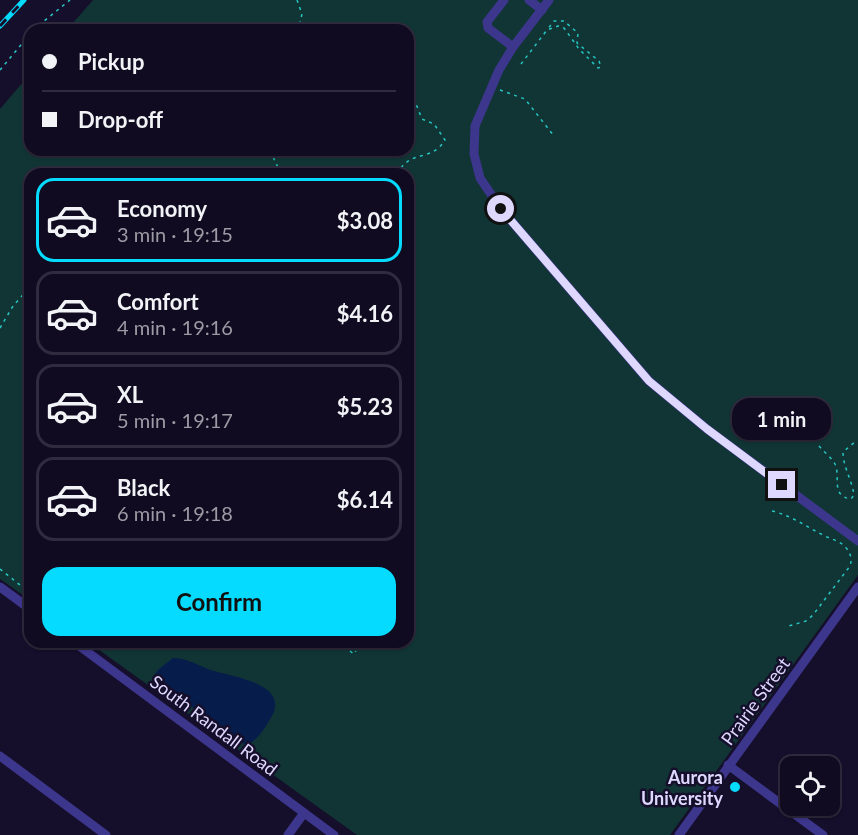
<!DOCTYPE html>
<meta charset="utf-8">
<style>
:root{--surface:#100b20;--page:#1e192d;--text:#f1f3f6;--muted:#9c9ba5;--line:#302b3e;--accent:#04dbff}
body{margin:0;font-family:Lato,sans-serif;background:var(--page);color:var(--text);height:100vh;display:flex;flex-direction:column;font-size:22px;white-space:nowrap}
*{box-sizing:border-box;margin:0}
p{font-size:20px;color:var(--muted)}
.icon{flex:none;width:33px;height:33px;fill:none;stroke:currentColor;stroke-width:2;stroke-linecap:round;stroke-linejoin:round}
.map{position:relative;flex:1;overflow:hidden}
.sheet{position:absolute;left:24px;top:168px;width:390px;height:480px;display:flex;flex-direction:column;background:var(--surface);border-radius:18px;box-shadow:0 2px 4px #0004,0 0 0 2px var(--line)}
.sheet>*{flex:none}
.banner{position:absolute;left:24px;top:24px;width:390px;height:132px;border-radius:18px;box-shadow:0 2px 4px #0004,0 0 0 2px var(--line);display:grid;align-content:center;height:132px;padding:0 18px;background:var(--surface)}
.fabs{position:absolute;left:780px;top:756px;display:grid;gap:12px}
.fabs a{display:grid;place-items:center;width:60px;height:60px;border-radius:12px;background:var(--surface);box-shadow:0 2px 4px #0004,0 0 0 2px var(--line);font-size:30px}
.end{position:absolute;width:27px;height:27px;margin:-14px;border:8px solid #ded8ff;background:#111;box-shadow:0 0 0 3px #111}
.from{border-radius:50%}
.bubble{position:absolute;height:42px;border-radius:18px;background:var(--surface);box-shadow:0 2px 4px #0004,0 0 0 2px var(--line);font-size:20px;font-weight:700;line-height:42px;text-align:center}
.banner b{display:flex;align-items:center;gap:21px;height:57px;font-size:22px}
.banner b+b{border-top:2px solid var(--line)}
.banner i{width:15px;height:15px;background:var(--text)}
ul{padding:10px 0 0;list-style:none}
li{display:flex;align-items:center;gap:18px;height:84px;margin:0 12px 9px;padding:0 6px;border:3px solid var(--line);border-radius:18px}
li div{flex:1}
li b{display:block;font-size:22px}
li em{font-style:normal;font-weight:700}
li.active{border-color:var(--accent)}
li>.icon{width:54px;height:54px;stroke-width:1.5}
.primary-button{display:flex;gap:12px;margin-top:auto;padding:12px 18px}
.primary-button a{flex:1;height:69px;border-radius:18px;background:var(--accent);color:#111;font-size:24px;font-weight:700;line-height:69px;text-align:center}
.map>svg:first-child{display:block}
.green{fill:#113535}
.water{fill:#061d4c}
.lines{fill:none;stroke-linecap:round;stroke-linejoin:round}
.path{stroke:#26c5c2;stroke-width:1.5;stroke-dasharray:3 4.5;stroke-linecap:butt}
.minor{stroke:#3d368d;stroke-width:9}
.rail-casing{stroke:#04dbff;stroke-width:5}
.rail{stroke:#150f2b;stroke-width:3;stroke-dasharray:9;stroke-linecap:butt}
.route{stroke:#ded8ff;stroke-width:8}
.poi-dot{fill:#04dbff;stroke:#150f2b;stroke-width:2}
.labels{text-anchor:middle;dominant-baseline:central;stroke-width:5;stroke-linejoin:round;paint-order:stroke}
.street-label{font-size:18px;fill:#ded8ff;stroke:#150f2b}
.poi-label{font-size:18px;font-weight:bold;fill:#ded8ff;stroke:#150f2b;text-anchor:end}
</style>
<div class="map">
<svg width="858" height="835" viewBox="0 0 858 835">
<rect width="100%" height="100%" fill="#150f2b"/>
<polygon class="green" points="93,0 858,0 858,575 670,835 357,835 88,642 408,642 408,174 30,174 30,600 0,579 0,109 30,74 30,150 408,150 408,30 67,30"/>
<g class="water">
<path d="M408,297L413,303C413,313 410,324 410,334C411,346 418,352 408,362Z"/>
<path d="M173,658C187,658 195,664 208,669C226,676 290,682 272,716C265,728 260,737 248,745L242,743L152,678L159,669Z"/>
</g>
<g class="lines">
<g class="path">
<polyline points="297,0 302,14 298,30"/>
<polyline points="33,30 70,0"/>
<polyline points="521,64 547,30 558,26 564,28 579,49 598,68 601,67 599,61 577,43 578,33 564,21 554,21 547,30"/>
<polyline points="0,70 30,34"/>
<polyline points="500,90 525,99 554,136"/>
<polyline points="272,150 274,159 281,174"/>
<path d="M397,174C411,148 431,163 445,140L434,124L422,119L416,104L408,95"/>
<polyline points="0,328 13,306 30,287"/>
<path d="M819,446C824,452 831,457 835,464C841,476 830,496 851,499L854,495C852,480 843,467 843,452L856,441"/>
<path d="M772,511C793,516 808,528 827,537C834,540 842,542 847,549C851,554 852,560 850,566L813,615L806,621L785,627"/>
<polyline points="0,569 25,589"/>
<polyline points="338,642 354,654 356,651"/>
<polyline points="346,642 355,650"/>
</g>
<g class="minor">
<polyline points="504,0 487,22 488,28 513,47"/>
<polyline points="529,0 542,10"/>
<polyline points="549,0 513,47 499,70 475,126 474,154 480,178 501,209 649,381 707,429 858,541"/>
<polyline points="0,587 30,609"/>
<polyline points="74,642 334,835"/>
<polyline points="0,756 106,835"/>
<polyline points="728,765 823,835"/>
<polyline points="288,835 304,813"/>
<polyline points="679,835 858,587"/>
</g>
<g class="rail-casing">
<polyline id="rail" points="0,26 24,0"/>
</g>
<use href="#rail" class="rail"/>
</g>
<g class="lines">
<polyline class="route" points="501,209 649,381 707,429 782,485"/>
</g>
<circle class="poi-dot" cx="735" cy="787" r="6"/>
<g class="labels">
<g class="street-label">
<text transform="translate(755 701) rotate(-54)">Prairie Street</text>
<text transform="translate(214 725) rotate(37)">South Randall Road</text>
</g>
<g class="poi-label">
<text x="723" y="777">Aurora<tspan x="723" dy="21">University</tspan></text>
</g>
</g>
</svg>
<div class="fabs">
<a><svg class="icon" aria-label="locate" viewBox="0 0 24 24"><circle cx="12" cy="12" r="6"/><path d="M12 2v4M12 18v4M2 12h4M18 12h4"/></svg></a>
</div>
<i class="end from" style="left:501px;top:209px"></i>
<i class="end" style="left:782px;top:485px"></i>
<div class="bubble" style="left:732px;top:398px;width:99px">1 min</div>
<div class="banner">
<b><i class="from"></i>Pickup</b>
<b><i></i>Drop-off</b>
</div>
<section class="sheet">
<ul>
<li class="active"><svg class="icon" aria-label="car" viewBox="0 0 24 24"><path d="M5 17H2v-5l4-1 3-4h7l3 4 3 1v5h-3M9 17h6M6 11h13"/><circle cx="7" cy="17" r="2"/><circle cx="17" cy="17" r="2"/></svg><div><b>Economy</b><p>3 min · 19:15</p></div><em>$3.08</em></li>
<li><svg class="icon" aria-label="car" viewBox="0 0 24 24"><path d="M5 17H2v-5l4-1 3-4h7l3 4 3 1v5h-3M9 17h6M6 11h13"/><circle cx="7" cy="17" r="2"/><circle cx="17" cy="17" r="2"/></svg><div><b>Comfort</b><p>4 min · 19:16</p></div><em>$4.16</em></li>
<li><svg class="icon" aria-label="car" viewBox="0 0 24 24"><path d="M5 17H2v-5l4-1 3-4h7l3 4 3 1v5h-3M9 17h6M6 11h13"/><circle cx="7" cy="17" r="2"/><circle cx="17" cy="17" r="2"/></svg><div><b>XL</b><p>5 min · 19:17</p></div><em>$5.23</em></li>
<li><svg class="icon" aria-label="car" viewBox="0 0 24 24"><path d="M5 17H2v-5l4-1 3-4h7l3 4 3 1v5h-3M9 17h6M6 11h13"/><circle cx="7" cy="17" r="2"/><circle cx="17" cy="17" r="2"/></svg><div><b>Black</b><p>6 min · 19:18</p></div><em>$6.14</em></li>
</ul>
<div class="primary-button"><a>Confirm</a></div>
</section>
</div>
